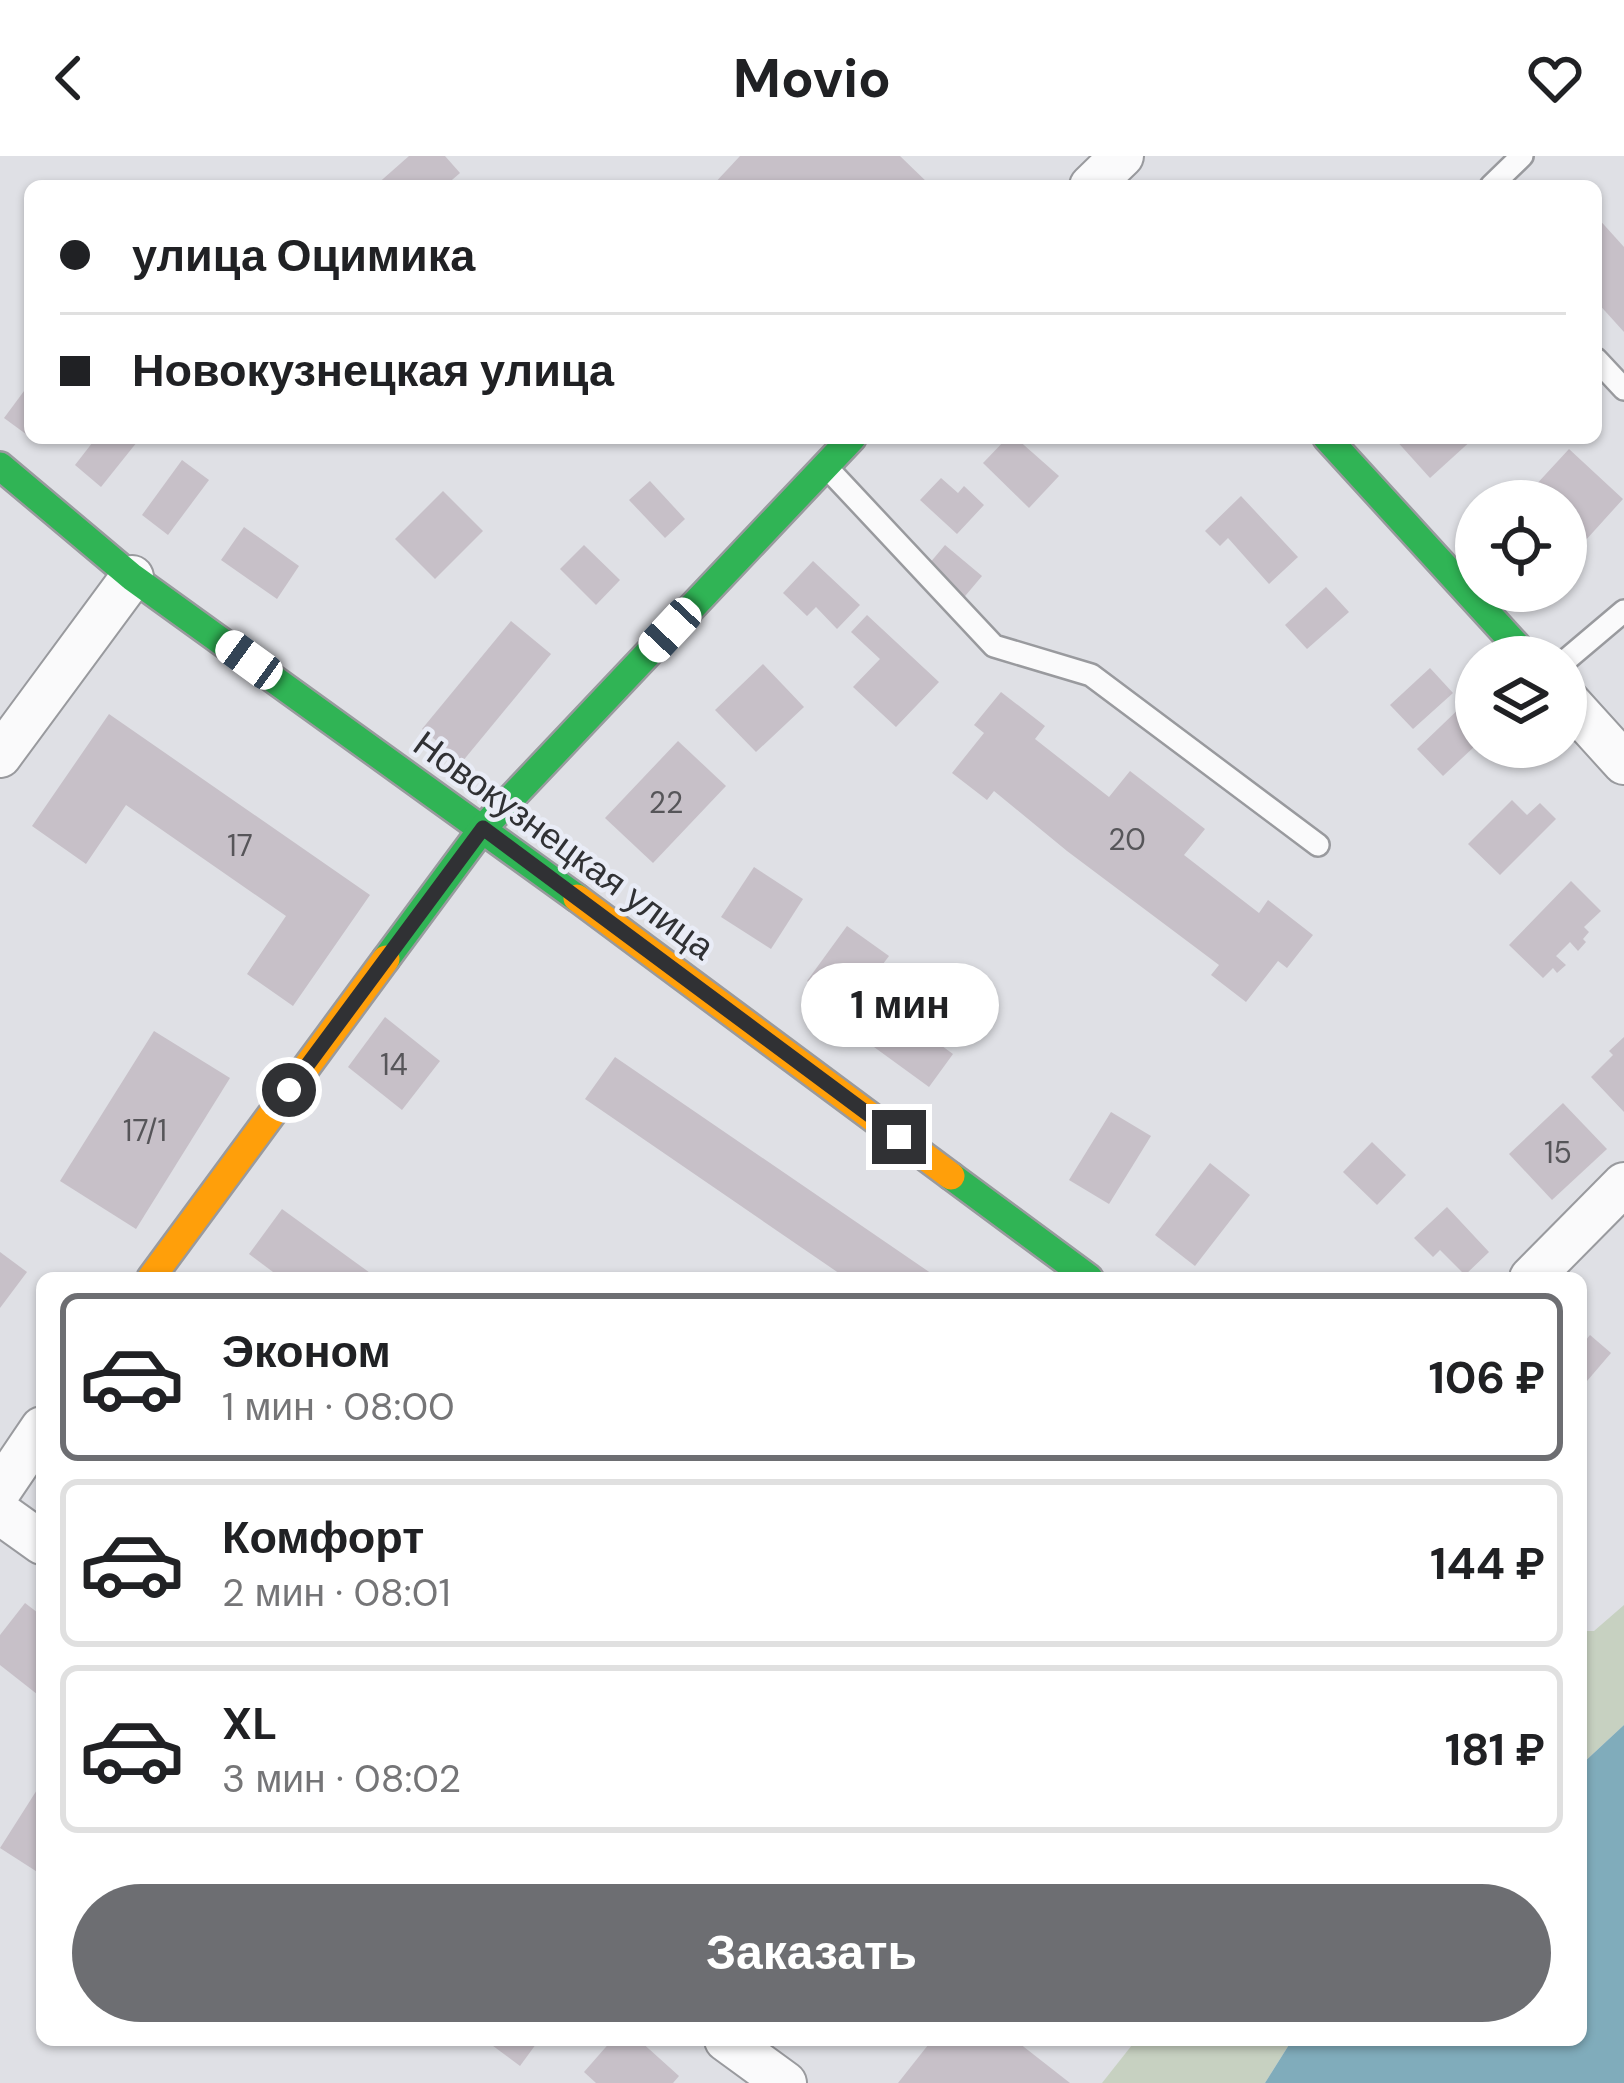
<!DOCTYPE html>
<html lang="ru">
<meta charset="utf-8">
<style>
:root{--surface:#fff;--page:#f6f6f6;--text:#202124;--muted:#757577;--line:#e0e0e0;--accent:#6d6e72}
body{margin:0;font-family:"DM Sans",sans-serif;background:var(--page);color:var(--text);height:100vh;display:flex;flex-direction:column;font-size:45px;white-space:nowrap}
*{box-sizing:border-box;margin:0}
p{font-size:39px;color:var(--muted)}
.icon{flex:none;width:66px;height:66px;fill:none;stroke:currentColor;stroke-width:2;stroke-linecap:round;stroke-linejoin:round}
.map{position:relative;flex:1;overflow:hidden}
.sheet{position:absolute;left:36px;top:1116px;width:1551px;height:774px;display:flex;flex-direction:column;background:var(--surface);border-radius:18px;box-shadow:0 3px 9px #0004}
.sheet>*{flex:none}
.hud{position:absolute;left:24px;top:24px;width:1578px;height:264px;border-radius:18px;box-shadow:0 3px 9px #0004;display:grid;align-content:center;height:264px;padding:0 36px;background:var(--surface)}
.buttons{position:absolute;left:1455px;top:324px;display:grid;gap:24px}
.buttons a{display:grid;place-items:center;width:132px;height:132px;border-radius:50%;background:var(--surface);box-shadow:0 3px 9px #0004;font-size:60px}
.end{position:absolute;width:54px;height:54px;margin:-27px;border:15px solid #303134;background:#fff;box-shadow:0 0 0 6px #fff}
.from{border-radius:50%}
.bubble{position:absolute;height:84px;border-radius:42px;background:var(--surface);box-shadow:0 3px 9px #0004;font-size:39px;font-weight:700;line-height:84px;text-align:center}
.car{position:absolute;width:36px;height:72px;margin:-36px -18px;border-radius:15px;box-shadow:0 0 9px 3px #0007;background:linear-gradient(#fff 24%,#345 0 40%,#fff 0 76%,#345 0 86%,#fff 0)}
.hud b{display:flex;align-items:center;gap:42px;height:114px;font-size:45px}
.hud b+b{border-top:3px solid var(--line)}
.hud i{width:30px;height:30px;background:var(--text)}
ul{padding:21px 0 0;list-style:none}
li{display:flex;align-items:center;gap:36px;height:168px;margin:0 24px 18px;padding:0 12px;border:6px solid var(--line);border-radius:18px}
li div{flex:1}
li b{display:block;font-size:45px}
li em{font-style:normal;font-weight:700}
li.on{border-color:var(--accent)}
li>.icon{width:108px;height:108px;stroke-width:1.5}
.action{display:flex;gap:24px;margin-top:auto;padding:24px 36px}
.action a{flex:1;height:138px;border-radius:72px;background:var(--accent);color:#fff;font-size:48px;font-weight:700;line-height:138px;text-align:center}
header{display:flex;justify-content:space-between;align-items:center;height:156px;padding:0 36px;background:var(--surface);font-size:54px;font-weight:700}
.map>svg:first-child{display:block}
.green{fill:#c7d1c1}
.water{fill:#80acbb}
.building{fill:#c7c0c8}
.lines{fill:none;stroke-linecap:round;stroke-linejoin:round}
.lane-casing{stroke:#999a9e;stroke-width:26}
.street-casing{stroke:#999a9e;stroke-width:46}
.fast-casing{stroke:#999a9e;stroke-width:32}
.slow-casing{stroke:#999a9e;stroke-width:32}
.lane{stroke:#fafafb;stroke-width:21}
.street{stroke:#fafafb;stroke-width:42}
.fast{stroke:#30b455;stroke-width:27}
.slow{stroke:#ff9f0a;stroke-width:27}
.route{stroke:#303134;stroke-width:15}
.labels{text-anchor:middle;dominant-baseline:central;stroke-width:9;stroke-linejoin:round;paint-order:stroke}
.number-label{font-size:30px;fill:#565559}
.street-label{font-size:36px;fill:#303134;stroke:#e9ecf6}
</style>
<header><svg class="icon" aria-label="back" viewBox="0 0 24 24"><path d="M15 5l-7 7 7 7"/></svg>Movio<svg class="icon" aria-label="heart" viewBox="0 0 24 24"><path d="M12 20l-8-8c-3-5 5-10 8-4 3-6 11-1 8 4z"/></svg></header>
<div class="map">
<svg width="1624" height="1927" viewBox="0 0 1624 1927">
<rect width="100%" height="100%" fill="#dfe0e5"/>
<g class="green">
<polygon points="1624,1449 1624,1569 1581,1609 1581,1475 1594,1475"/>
<polygon points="1136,1884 1292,1884 1265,1927 1102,1927"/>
</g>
<polygon class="water" points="1624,1569 1624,1927 1265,1927 1292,1884 1581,1884 1581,1609"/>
<g class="building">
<polygon points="409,0 445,0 460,17 445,30 375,30"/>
<polygon points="740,0 900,0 931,30 712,30"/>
<polygon points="1596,60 1624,91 1624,176 1596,145"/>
<polygon points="30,227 30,281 4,262"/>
<polygon points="96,282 132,282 137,286 101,331 75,309"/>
<polygon points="1007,282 1016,282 1059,320 1029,352 983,307"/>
<polygon points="1394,282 1474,282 1430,322"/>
<polygon points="1569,293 1623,343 1566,406 1566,345 1521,345"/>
<polygon points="182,304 209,324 168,379 142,359"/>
<polygon points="941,322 958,337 964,330 984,349 957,378 920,344"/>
<polygon points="650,325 685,363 665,382 629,344"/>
<polygon points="443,335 483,375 435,423 395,383"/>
<polygon points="1241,340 1298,401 1269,428 1228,382 1220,390 1205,375"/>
<polygon points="244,371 299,410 277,443 221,404"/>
<polygon points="584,389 620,424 596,449 560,413"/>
<polygon points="945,389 982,420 955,452 918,421"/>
<polygon points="813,405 860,449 837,473 816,451 807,460 783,437"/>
<polygon points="1326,431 1349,456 1307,493 1285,469"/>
<polygon points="867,459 939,526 896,571 853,531 880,503 851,476"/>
<polygon points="511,465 551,498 462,606 422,573"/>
<polygon points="763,508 804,551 756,596 715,554"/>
<polygon points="1430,512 1453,537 1413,573 1390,549"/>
<polygon points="1001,536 1045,570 1035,583 1109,641 1130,615 1205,673 1184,699 1259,757 1268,744 1313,779 1287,812 1278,805 1246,846 1211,819 1219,809 1067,695 994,635 987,644 952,617 984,577 974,569"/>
<polygon points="1465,547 1476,559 1476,589 1443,620 1417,593"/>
<polygon points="109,558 370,739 293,850 247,818 286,760 126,649 86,708 32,670"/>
<polygon points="678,585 726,630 653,707 605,662"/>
<polygon points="1512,644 1527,659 1540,647 1556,663 1500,719 1468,688"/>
<polygon points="754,711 803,743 771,793 721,761"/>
<polygon points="1571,725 1601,755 1584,771 1589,776 1583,783 1586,786 1578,795 1570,786 1556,800 1566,809 1557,817 1553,812 1543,822 1509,789"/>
<polygon points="847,770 889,800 848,855 807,825"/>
<polygon points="911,828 943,851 924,877 953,898 929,931 874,891 898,857 892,854"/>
<polygon points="385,861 440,905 402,954 348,911"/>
<polygon points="154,875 230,922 136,1073 60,1025"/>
<polygon points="1624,881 1624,956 1591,921 1613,899 1609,895"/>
<polygon points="615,901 938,1122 846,1122 585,943"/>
<polygon points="1563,947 1607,993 1552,1044 1509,998"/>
<polygon points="1111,956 1151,980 1109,1048 1069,1024"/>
<polygon points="1372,986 1406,1019 1377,1049 1343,1016"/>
<polygon points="1210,1007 1250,1039 1195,1110 1155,1079"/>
<polygon points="1447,1051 1489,1096 1465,1119 1440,1094 1433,1101 1414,1082"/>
<polygon points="282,1053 377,1122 281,1122 249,1098"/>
<polygon points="0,1096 27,1116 0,1152"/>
<polygon points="1590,1179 1611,1197 1581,1232 1581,1190"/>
<polygon points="25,1447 42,1460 42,1542 0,1509 0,1479"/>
<polygon points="42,1626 42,1719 0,1692"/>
<polygon points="485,1884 539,1884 520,1910"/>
<polygon points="612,1884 639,1884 679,1920 673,1927 596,1927 584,1916"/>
<polygon points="932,1884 1015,1884 1070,1927 898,1927"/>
</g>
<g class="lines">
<g class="lane-casing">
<g id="lane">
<polyline points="1491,30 1522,0"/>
<polyline points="1596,203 1624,233"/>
<polyline points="830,315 994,490 1091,519 1318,689"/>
<polyline points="1566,504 1624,455"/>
</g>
</g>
<g class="street-casing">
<g id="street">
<polyline points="1091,30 1122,0"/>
<polyline points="1566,543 1624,607"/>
<polyline points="0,600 132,421"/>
<polyline points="1531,1122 1624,1028"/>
<polyline points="0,1334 42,1272"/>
<polyline points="0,1357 42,1387"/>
<polyline points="726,1884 785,1927"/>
</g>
</g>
<g class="fast-casing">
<g id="fast">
<polyline points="1327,282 1527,501"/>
<polyline points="0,310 132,421 577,742"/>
<polyline points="386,803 483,672 852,282"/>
<polyline points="951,1020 1089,1122"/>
</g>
</g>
<g class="slow-casing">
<g id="slow">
<polyline points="577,742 951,1020"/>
<polyline points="151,1122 386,803"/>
</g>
</g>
<use href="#lane" class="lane"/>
<use href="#street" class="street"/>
<use href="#fast" class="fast"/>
<use href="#slow" class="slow"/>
</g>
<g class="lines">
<polyline class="route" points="289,934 483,672 899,981"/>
</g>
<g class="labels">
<g class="number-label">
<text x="666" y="646">22</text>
<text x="1127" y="683">20</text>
<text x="240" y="689">17</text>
<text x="394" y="908">14</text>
<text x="145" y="974">17/1</text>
<text x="1558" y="996">15</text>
</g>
<g class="street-label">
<text transform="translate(564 689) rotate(36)">Новокузнецкая улица</text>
</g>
</g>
</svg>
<div class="buttons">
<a><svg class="icon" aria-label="locate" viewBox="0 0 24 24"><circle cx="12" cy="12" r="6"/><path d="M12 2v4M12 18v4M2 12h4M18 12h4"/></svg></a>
<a><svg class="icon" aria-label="layers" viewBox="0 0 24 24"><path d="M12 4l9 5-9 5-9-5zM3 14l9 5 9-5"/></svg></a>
</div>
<i class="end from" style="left:289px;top:934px"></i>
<i class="end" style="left:899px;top:981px"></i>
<div class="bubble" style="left:801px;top:807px;width:198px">1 мин</div>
<i class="car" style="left:670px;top:474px;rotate:223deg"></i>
<i class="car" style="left:249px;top:504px;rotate:306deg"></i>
<div class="hud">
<b><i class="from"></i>улица Оцимика</b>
<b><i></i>Новокузнецкая улица</b>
</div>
<section class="sheet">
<ul>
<li class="on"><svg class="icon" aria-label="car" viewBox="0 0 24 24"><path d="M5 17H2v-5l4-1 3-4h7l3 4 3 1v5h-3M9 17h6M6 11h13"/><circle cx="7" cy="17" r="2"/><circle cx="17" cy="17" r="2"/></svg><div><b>Эконом</b><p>1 мин · 08:00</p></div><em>106 ₽</em></li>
<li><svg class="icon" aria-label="car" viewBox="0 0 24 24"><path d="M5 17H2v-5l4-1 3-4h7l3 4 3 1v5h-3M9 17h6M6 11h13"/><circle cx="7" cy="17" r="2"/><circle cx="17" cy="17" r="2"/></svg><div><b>Комфорт</b><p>2 мин · 08:01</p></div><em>144 ₽</em></li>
<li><svg class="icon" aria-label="car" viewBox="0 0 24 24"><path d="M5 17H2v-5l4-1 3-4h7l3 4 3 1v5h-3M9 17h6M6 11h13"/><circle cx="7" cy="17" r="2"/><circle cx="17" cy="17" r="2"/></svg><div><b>XL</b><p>3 мин · 08:02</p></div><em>181 ₽</em></li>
</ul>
<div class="action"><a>Заказать</a></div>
</section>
</div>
